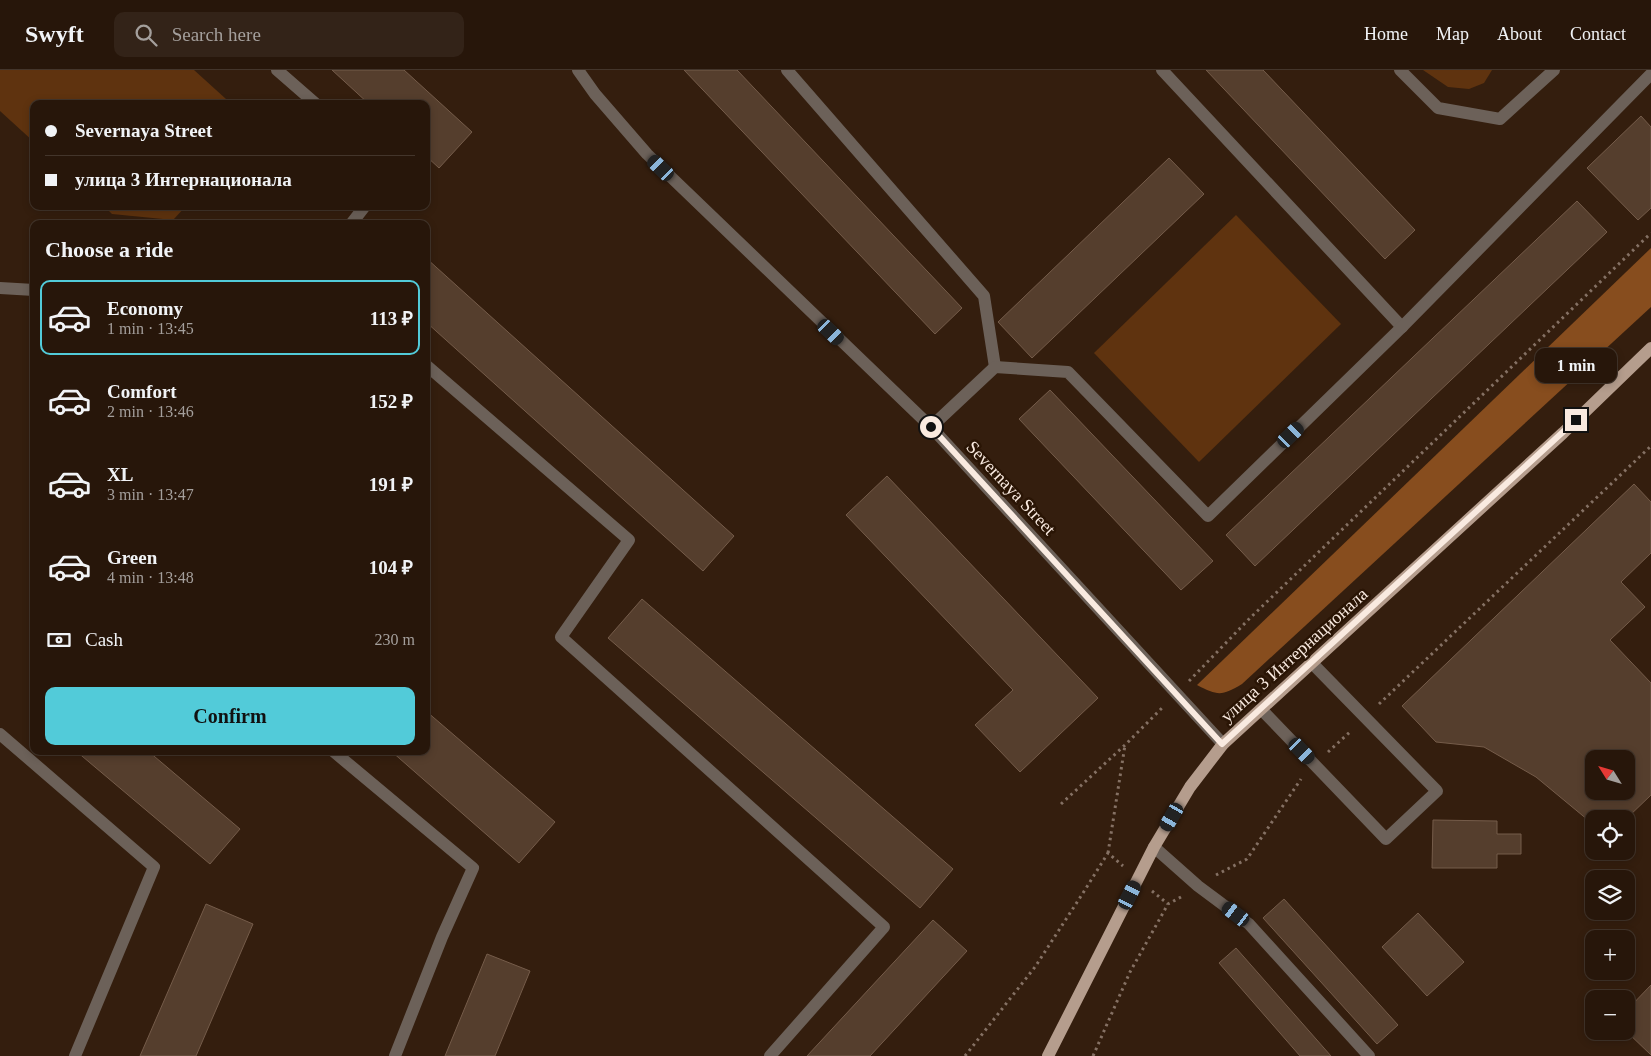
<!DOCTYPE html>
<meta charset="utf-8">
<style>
:root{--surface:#27160a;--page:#332318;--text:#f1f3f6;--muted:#a49f9c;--line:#43352b;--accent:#52cbd9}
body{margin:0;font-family:Georgia,serif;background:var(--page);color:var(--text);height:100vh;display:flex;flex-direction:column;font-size:19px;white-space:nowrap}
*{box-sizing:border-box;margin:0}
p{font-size:16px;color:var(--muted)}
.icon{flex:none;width:28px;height:28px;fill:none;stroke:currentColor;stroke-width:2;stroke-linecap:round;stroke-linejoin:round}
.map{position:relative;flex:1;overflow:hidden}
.panel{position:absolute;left:30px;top:150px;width:400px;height:535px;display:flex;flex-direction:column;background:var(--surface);border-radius:10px;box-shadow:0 2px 8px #0003,0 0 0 1px var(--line)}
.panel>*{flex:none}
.banner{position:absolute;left:30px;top:30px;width:400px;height:110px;border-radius:10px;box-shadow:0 2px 8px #0003,0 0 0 1px var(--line);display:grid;align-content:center;height:110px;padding:0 15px;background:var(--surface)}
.needle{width:32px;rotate:307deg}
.tools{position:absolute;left:1585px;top:680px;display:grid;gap:10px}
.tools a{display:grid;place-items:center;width:50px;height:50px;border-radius:10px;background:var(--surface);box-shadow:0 2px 8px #0003,0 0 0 1px var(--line);font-size:25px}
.end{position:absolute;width:22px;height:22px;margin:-11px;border:6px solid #f9eae0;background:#111;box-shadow:0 0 0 2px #111}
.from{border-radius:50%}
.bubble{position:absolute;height:35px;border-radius:10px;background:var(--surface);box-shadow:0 2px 8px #0003,0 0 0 1px var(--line);font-size:16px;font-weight:800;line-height:35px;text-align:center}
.car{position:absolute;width:15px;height:30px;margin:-15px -8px;border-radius:6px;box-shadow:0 0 4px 1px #0007;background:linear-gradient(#222 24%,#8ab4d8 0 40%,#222 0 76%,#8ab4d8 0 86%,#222 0)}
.banner b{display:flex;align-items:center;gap:18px;height:48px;font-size:19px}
.banner b+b{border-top:1px solid var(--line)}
.banner i{width:12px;height:12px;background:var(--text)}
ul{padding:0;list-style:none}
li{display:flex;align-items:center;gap:15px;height:75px;margin:0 10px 8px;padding:0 5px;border:2px solid transparent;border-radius:10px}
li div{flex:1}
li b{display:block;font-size:19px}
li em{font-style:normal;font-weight:800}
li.active{border-color:var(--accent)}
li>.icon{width:45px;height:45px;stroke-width:1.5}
h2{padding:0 15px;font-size:22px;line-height:60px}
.pay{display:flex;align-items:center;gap:12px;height:55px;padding:0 15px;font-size:19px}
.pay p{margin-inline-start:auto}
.primary-button{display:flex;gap:10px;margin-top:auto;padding:10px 15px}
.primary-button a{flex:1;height:58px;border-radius:10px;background:var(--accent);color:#111;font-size:20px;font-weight:800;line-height:58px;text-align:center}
header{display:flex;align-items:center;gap:30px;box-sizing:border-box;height:70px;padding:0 25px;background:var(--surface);border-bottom:1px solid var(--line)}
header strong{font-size:24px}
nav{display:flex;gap:28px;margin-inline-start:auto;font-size:18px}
.search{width:350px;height:45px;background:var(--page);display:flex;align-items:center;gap:12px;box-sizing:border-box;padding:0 18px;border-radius:10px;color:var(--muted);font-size:19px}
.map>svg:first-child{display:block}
.green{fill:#5f330f}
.forest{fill:#874d1e}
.building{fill:#553e2d;stroke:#755c4a;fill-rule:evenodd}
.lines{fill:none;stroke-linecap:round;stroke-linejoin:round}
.path{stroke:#857164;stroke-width:3;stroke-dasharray:2.5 4;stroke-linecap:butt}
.minor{stroke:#6c6159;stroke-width:12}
.major{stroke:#b59d8d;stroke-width:12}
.route{stroke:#f9eae0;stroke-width:6}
.labels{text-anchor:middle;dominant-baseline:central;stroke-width:5;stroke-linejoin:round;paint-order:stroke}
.street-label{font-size:18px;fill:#f9eae0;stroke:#2a1505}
</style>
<header>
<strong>Swyft</strong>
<div class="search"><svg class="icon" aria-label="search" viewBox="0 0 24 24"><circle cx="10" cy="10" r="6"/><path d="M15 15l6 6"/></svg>Search here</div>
<nav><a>Home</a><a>Map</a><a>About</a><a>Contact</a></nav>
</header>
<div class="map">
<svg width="1651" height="986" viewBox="0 0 1651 986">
<rect width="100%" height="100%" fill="#341e0e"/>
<g class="green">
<polygon points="0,0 194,0 226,29 226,34 34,34 34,72 0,41"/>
<polygon points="1423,0 1492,0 1484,13 1469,19 1448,17"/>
<polygon points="104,136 186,136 173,150 112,144"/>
<polygon points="1236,145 1341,254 1199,392 1094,283"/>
</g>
<path class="forest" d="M1651,178V237L1242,614C1222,626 1218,626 1197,615Z"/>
<g class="building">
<polygon points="332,0 404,0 472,62 439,98 426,86 426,34 369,34"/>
<polygon points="684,0 737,0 962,238 935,264"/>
<polygon points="1206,0 1263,0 1415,160 1385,189"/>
<polygon points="1641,46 1651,57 1651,138 1638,150 1587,98"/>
<polygon points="1169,88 1204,124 1032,288 998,252"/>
<polygon points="1577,131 1607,162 1255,496 1226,465"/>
<polygon points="426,188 734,466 703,501 426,252"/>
<polygon points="1050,320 1213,491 1181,520 1019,349"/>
<polygon points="887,406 1098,628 1020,702 975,655 1013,620 846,445"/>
<path d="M1634,414L1651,432V483L1621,512L1645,537L1610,570L1651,613V725L1626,749H1594V755L1536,707L1484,677L1436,672L1402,636ZM1594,689H1626V721H1594Z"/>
<polygon points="642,529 953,799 920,838 608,568"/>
<polygon points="426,641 555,752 519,793 391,681 426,681"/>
<polygon points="76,681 148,681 240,759 210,794"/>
<polygon points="1433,750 1497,751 1497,764 1521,764 1521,784 1497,784 1497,798 1432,798"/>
<polygon points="1284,829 1398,955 1377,974 1263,848"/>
<polygon points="206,834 253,854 196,986 140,986"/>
<polygon points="1418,843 1464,892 1427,926 1382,877"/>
<polygon points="933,850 967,881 870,986 807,986"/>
<polygon points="1236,878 1331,986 1300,986 1219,893"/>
<polygon points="487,884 530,901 495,986 445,986"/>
<polygon points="1651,915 1651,985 1626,961 1626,941"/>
</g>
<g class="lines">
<g class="path">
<polyline points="1189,611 1250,548 1651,163"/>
<polyline points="1379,634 1651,376"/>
<polyline points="1328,682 1351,661"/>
<polyline points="1061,734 1125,675 1164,636"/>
<polyline points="1108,783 1125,675"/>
<polyline points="1216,805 1247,789 1301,709"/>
<polyline points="1152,821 1168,834"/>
<polyline points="965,986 1035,897 1083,823 1108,783 1123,796"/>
<polyline points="1093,986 1130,902 1168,834 1181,827"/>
</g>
<g class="minor">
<polyline points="277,0 316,34"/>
<polyline points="578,0 595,24 647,84 931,357 1223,674"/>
<polyline points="787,0 984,226 995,297"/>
<polyline points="1162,0 1402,257"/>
<polyline points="1400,0 1438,38 1500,49 1554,0"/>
<polyline points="351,154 365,136"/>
<polyline points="0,218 34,220"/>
<polyline points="426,295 629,470 561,567 884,857 770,986"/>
<polyline points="931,357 995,297 1068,302 1208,446 1402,257 1651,4"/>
<polyline points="1261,639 1386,769 1437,721 1311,592"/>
<polyline points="0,664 154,797 75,986"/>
<polyline points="333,681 473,798 442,867 395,986"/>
<polyline points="1154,777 1198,816 1249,854 1369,986"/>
</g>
<polyline class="major" points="1048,986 1154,777 1190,717 1223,674 1563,363 1651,278"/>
</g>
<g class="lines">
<polyline class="route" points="931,357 1222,674 1576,350"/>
</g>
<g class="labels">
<g class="street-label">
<text transform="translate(1011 418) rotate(47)">Severnaya Street</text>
<text transform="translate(1294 585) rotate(-42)">улица 3 Интернационала</text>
</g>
</g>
</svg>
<div class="tools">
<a><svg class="needle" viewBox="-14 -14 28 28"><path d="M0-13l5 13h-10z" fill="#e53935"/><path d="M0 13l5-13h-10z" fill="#a49f9c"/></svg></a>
<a><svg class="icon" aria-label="locate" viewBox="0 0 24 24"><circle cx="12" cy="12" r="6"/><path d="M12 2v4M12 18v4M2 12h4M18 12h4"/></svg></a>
<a><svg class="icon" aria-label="layers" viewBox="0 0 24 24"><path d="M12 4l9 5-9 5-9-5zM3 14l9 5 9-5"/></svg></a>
<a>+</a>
<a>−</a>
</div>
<i class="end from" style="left:931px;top:357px"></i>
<i class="end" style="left:1576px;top:350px"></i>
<div class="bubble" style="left:1535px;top:278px;width:82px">1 min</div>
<i class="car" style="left:661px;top:98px;rotate:314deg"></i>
<i class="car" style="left:831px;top:262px;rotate:134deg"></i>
<i class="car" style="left:1291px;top:365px;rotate:46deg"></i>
<i class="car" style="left:1302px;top:681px;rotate:136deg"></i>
<i class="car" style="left:1172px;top:747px;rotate:210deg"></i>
<i class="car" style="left:1130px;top:825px;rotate:27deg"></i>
<i class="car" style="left:1236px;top:844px;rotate:307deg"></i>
<div class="banner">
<b><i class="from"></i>Severnaya Street</b>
<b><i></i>улица 3 Интернационала</b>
</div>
<section class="panel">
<h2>Choose a ride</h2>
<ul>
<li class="active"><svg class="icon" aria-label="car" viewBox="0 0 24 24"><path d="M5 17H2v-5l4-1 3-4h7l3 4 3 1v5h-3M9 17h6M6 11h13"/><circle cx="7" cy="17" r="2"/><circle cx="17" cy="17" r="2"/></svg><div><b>Economy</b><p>1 min · 13:45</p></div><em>113 ₽</em></li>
<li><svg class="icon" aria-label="car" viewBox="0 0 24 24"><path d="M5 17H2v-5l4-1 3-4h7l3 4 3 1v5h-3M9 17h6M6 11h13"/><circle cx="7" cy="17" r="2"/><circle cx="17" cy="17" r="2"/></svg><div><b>Comfort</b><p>2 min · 13:46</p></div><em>152 ₽</em></li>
<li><svg class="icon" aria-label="car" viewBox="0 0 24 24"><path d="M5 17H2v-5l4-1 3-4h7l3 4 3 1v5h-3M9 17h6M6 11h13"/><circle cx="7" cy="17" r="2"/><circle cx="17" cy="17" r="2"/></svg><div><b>XL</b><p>3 min · 13:47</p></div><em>191 ₽</em></li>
<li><svg class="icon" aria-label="car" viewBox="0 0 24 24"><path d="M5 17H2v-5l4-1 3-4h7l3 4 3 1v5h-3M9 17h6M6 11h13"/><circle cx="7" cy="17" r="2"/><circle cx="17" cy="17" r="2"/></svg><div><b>Green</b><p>4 min · 13:48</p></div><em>104 ₽</em></li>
</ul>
<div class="pay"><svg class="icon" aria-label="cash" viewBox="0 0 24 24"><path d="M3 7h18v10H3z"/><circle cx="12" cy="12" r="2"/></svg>Cash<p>230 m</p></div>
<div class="primary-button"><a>Confirm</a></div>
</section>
</div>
